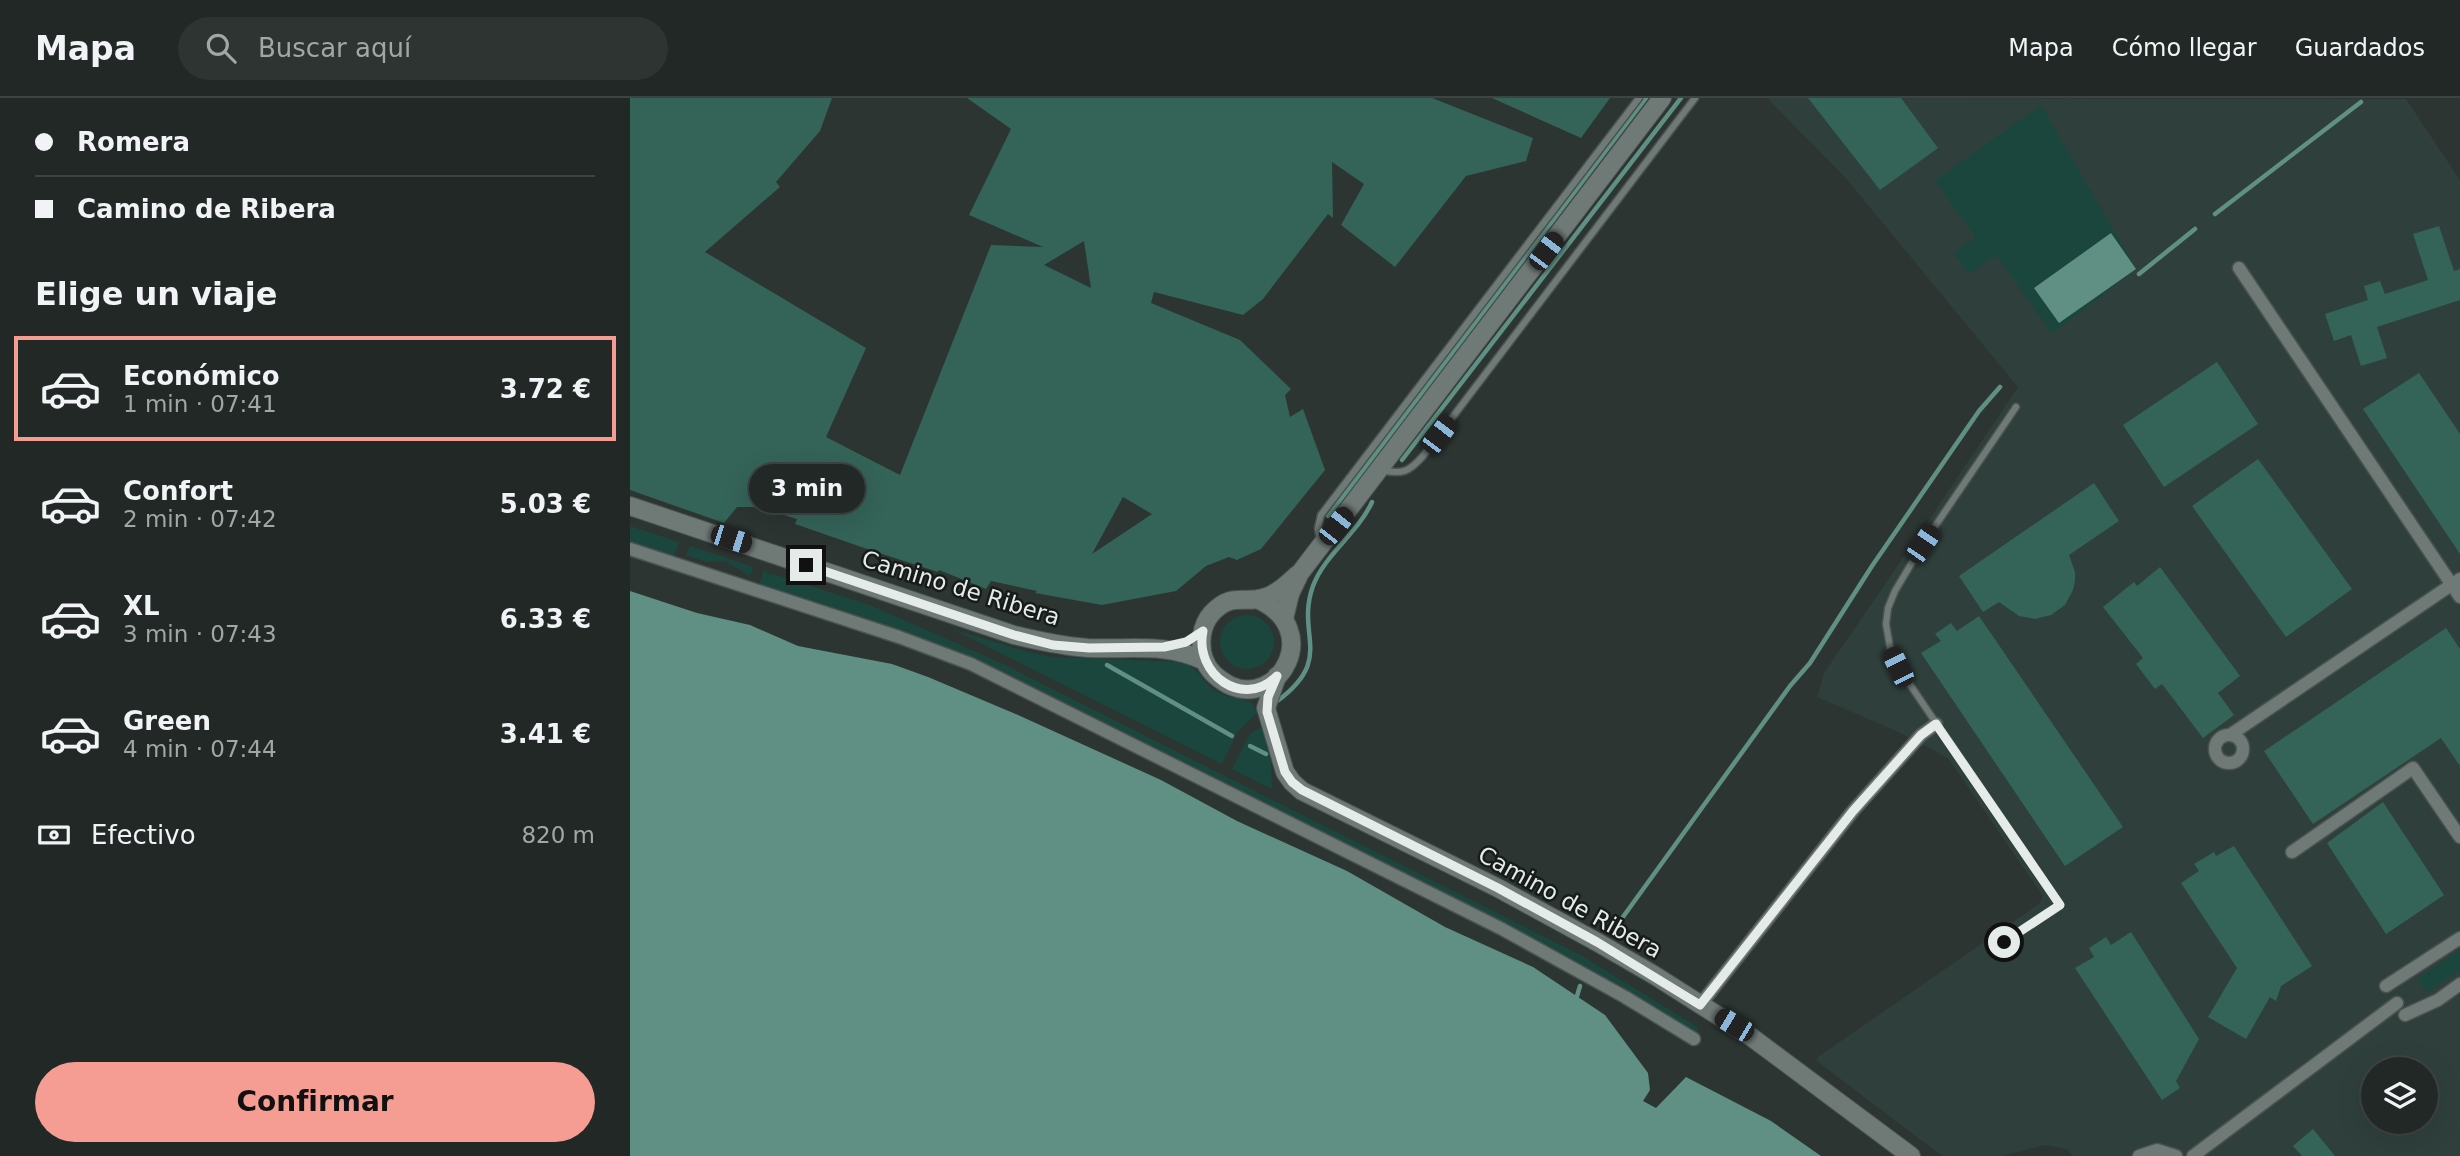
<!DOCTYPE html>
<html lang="es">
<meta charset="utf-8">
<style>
:root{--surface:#212826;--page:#2d3432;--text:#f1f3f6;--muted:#a2a6a7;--line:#3e4443;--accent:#f59c93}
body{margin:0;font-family:"DejaVu Sans",sans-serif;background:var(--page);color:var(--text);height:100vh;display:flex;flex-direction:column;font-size:26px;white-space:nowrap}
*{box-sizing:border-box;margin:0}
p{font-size:23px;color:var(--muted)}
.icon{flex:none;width:38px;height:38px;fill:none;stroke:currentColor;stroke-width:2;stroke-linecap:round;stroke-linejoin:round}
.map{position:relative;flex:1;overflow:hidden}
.panel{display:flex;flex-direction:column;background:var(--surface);width:630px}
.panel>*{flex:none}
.banner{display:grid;align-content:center;height:154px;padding:0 35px;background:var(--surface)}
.controls{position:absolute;left:1731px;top:959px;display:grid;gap:14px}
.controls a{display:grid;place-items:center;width:77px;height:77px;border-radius:50%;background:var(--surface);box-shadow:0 7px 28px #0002,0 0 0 2px var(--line);font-size:35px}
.end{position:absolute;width:32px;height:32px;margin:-16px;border:9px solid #e5ebe9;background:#111;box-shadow:0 0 0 4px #111}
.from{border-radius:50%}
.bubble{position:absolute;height:49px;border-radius:24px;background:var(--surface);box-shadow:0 7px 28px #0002,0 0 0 2px var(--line);font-size:23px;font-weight:800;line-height:49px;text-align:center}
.car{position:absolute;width:21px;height:42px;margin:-21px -10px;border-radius:9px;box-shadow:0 0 5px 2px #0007;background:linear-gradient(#222 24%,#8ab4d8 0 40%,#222 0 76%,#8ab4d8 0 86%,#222 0)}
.banner b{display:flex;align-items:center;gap:24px;height:66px;font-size:26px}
.banner b+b{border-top:2px solid var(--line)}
.banner i{width:18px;height:18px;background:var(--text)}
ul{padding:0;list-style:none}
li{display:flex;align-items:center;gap:21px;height:105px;margin:0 14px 10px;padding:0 21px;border:4px solid transparent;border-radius:0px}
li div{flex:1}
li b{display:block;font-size:26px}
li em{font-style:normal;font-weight:800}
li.active{border-color:var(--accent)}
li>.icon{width:63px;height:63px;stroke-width:1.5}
h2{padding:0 35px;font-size:32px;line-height:84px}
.pay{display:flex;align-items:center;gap:18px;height:77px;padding:0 35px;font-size:26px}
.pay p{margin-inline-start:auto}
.primary-button{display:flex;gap:14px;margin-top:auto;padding:14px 35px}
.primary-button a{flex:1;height:80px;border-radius:42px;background:var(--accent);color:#111;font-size:28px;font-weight:800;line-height:80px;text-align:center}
header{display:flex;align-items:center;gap:42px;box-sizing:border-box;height:98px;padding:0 35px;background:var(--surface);border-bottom:2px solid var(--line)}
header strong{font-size:33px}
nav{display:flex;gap:38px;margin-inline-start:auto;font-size:24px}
.search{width:490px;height:63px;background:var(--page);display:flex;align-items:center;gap:18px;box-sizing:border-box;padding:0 24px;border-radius:38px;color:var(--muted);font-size:26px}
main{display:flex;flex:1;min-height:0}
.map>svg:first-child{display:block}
.built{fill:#2f403c;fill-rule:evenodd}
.green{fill:#1b463d}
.water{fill:#608f83}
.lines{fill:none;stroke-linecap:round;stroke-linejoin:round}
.stream{stroke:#608f83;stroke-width:4.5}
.building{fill:#346358;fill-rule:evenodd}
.lane-casing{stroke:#4a5350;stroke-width:9}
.street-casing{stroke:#4a5350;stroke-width:15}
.secondary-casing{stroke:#4a5350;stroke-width:20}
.lane{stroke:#6f7976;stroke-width:6}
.street{stroke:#6f7976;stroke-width:12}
.secondary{stroke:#6f7976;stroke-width:18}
.route{stroke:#e5ebe9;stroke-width:9}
.labels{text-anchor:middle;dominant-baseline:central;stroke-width:5;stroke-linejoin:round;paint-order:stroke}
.street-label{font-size:23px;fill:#e5ebe9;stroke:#171c1a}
</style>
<header>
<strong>Mapa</strong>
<div class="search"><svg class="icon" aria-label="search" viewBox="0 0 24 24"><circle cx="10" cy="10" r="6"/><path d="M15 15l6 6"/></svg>Buscar aquí</div>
<nav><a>Mapa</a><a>Cómo llegar</a><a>Guardados</a></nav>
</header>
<main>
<section class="panel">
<div class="banner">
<b><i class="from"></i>Romera</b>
<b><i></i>Camino de Ribera</b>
</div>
<h2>Elige un viaje</h2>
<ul>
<li class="active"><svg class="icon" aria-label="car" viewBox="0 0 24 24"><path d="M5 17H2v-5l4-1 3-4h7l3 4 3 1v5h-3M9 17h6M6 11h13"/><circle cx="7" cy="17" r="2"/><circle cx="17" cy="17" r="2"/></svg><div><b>Económico</b><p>1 min · 07:41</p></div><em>3.72 €</em></li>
<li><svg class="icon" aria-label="car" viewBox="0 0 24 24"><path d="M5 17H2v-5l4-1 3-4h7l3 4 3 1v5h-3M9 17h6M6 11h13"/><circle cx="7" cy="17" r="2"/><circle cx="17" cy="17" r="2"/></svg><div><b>Confort</b><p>2 min · 07:42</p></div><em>5.03 €</em></li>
<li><svg class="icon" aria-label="car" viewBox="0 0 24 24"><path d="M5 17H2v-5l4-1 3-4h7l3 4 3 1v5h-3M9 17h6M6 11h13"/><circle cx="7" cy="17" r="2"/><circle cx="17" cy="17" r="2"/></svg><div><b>XL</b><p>3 min · 07:43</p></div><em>6.33 €</em></li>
<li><svg class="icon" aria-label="car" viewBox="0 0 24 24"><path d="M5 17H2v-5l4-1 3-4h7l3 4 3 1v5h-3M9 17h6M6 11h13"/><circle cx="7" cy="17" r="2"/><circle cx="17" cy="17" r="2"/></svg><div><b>Green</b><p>4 min · 07:44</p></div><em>3.41 €</em></li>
</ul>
<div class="pay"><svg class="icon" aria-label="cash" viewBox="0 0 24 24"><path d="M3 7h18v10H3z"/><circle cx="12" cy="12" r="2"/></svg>Efectivo<p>820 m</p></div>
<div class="primary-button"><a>Confirmar</a></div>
</section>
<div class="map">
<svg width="1830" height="1058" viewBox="0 0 1830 1058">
<rect width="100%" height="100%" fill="#2c3532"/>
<path class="built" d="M1137,0L1776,1L1830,82V1058H1443L1437,1051L1415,1047L1372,1058H1314L1304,1052L1187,963L1188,959L1409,806L1413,798L1318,660L1271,635L1187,599L1194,575L1293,431L1388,289L1214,78ZM1743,971H1796V1024H1743Z"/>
<g class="green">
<polygon points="1411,7 1506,171 1422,236 1366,157 1339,176 1324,155 1346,139 1305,83"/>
<polygon points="0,428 49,444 44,459 0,445"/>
<polygon points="60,448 123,469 120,478 95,463 76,464 56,457"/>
<polygon points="134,472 140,477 140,475 240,507 373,566 952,858 1069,930 1066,935 905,841 374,574 264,530 129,487"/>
<circle cx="617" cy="544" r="27"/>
<path d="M322,531L398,554L423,559L555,564C567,570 572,583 583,591C595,600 608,600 621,604L628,614L608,633L592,666Z"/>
<polygon points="632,628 641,664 642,691 602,671 619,637"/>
<polygon points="1830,852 1830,872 1797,895 1787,881"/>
</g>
<g class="water">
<polygon points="1481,135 1506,171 1429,225 1404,190"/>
<polygon points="0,493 67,515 120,527 168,548 262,566 298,579 388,617 531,682 607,723 717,773 815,829 903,869 975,917 1018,975 1020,992 1013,1003 1026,1010 1056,979 1141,1023 1191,1058 0,1058"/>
</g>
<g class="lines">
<g class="stream">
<polyline points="1585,116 1731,4"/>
<polyline points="1509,176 1565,131"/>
<polyline points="772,362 1051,0"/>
<polyline points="698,418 1016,0"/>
<polyline points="477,567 602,638"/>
<path d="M646,604C706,560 665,538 683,488C695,456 728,435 742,404"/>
<polyline points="620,648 636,656"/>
<polyline points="985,830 1160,588 1180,565 1242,468 1349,313 1370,289"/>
<polyline points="947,898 950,888"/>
</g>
</g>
<g class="building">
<path d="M0,0H202L190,33L146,84L150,89L75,154L236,250L196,339L270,377L361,147L413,149L339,117L381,31L337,0H802L903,40L896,63L836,78L765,169L711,127L734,86L702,64L703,120L698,116L633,201L613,217L524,194L521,205L610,242L661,291L655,297L660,319L673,311L695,372L631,451L607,462L599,459L576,468L546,493L472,507L405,495L407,493L361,483L356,491L309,472L308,474L240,452L165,426L167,421L128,409H107L94,425L0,392ZM454,143L461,190L414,167ZM493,399L522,416L462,456Z"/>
<polygon points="862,0 980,0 951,40"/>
<polygon points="1178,0 1271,0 1308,50 1250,92"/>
<polygon points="1809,128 1824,173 1830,171 1830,202 1747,229 1757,260 1731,268 1721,237 1704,243 1695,216 1738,202 1734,188 1750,183 1755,196 1798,182 1783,136"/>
<polygon points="1587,264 1628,326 1534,389 1493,327"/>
<polygon points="1789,275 1830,336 1830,456 1733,311"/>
<polygon points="1628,361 1722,491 1656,539 1562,408"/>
<polygon points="1464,385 1489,423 1439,457 1445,474 1445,483 1443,492 1435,507 1421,517 1405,521 1389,518 1369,504 1353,514 1329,478"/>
<polygon points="1530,469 1610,578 1588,595 1604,617 1573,640 1532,586 1525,591 1506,566 1513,560 1473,509 1504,484 1507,488"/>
<polygon points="1349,518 1493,729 1435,768 1291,555 1311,543 1305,536 1321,525 1327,533"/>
<polygon points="1816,530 1830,551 1830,668 1811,640 1683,726 1634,653"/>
<polygon points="1753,704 1814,797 1756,836 1697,745"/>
<polygon points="1604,748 1682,868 1651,888 1646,903 1640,899 1616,941 1578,919 1607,870 1551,785 1569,773 1564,766 1584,754 1586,758"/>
<polygon points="1501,834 1569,941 1546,983 1550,990 1532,1002 1445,870 1464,859 1459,850 1476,839 1481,847"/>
<polygon points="1683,1031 1705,1058 1672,1058 1663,1048"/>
</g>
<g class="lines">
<g class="lane-casing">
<g id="lane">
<path d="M751,372C772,377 779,374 793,358L1065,0"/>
<polyline points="690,443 688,430 691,417 1009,0"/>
<polyline points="1374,844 1430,807 1268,569 1261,555 1256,526 1258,510 1265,493 1293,446 1386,309"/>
</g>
</g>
<g class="street-casing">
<g id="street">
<polyline points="1609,170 1830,499"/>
<polyline points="0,451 269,539 341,566 872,831 995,899 1064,941"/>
<polyline points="1600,637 1830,481"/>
<circle cx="1599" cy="651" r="14"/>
<polyline points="1662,754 1783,670 1830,739"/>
<polyline points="1756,888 1830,840"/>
<polyline points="1070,907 1223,713 1291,637 1306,626"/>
<polyline points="1775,917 1808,902 1830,886"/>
<polyline points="1509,1058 1527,1052 1546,1058"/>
<polyline points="1563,1058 1767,905"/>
</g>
</g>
<g class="secondary-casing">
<g id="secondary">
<path d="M0,408L384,537C409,543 432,548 458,550C500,552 535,544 575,563"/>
<path d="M627,501C695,531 649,611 599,587C588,581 578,573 574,561C569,546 571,527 582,515C603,493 614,507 636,499C648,495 657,486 667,477"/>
<polyline points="654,521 660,496 670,475 1032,0"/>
<polyline points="647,578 636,610 655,674 662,684 672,693 868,790 967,844 1024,877 1120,938 1281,1058"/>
</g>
</g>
<use href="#lane" class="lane"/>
<use href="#street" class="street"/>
<use href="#secondary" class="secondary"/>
</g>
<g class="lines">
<path class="route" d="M176,467L384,537L423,547L459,550L534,549L556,544L573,533C564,576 613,612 647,578L638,599L637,614L655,674L662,684L672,692L868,790L967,844L1070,907L1223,713L1291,637L1306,626L1430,807L1374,844"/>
</g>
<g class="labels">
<g class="street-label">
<text transform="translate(331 490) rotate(17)">Camino de Ribera</text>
<text transform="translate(940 804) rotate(29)">Camino de Ribera</text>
</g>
</g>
</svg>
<div class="controls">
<a><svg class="icon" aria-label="layers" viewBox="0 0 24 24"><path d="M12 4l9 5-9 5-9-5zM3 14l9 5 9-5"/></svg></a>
</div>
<i class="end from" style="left:1374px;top:844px"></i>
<i class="end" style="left:176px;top:467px"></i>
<div class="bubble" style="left:119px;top:366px;width:116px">3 min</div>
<i class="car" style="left:916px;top:153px;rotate:37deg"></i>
<i class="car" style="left:809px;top:337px;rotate:37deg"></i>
<i class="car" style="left:706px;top:428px;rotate:38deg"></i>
<i class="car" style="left:101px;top:441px;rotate:108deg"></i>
<i class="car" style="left:1293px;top:446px;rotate:34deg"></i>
<i class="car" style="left:1268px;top:569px;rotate:334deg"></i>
<i class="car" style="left:1104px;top:927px;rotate:301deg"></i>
</div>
</main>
